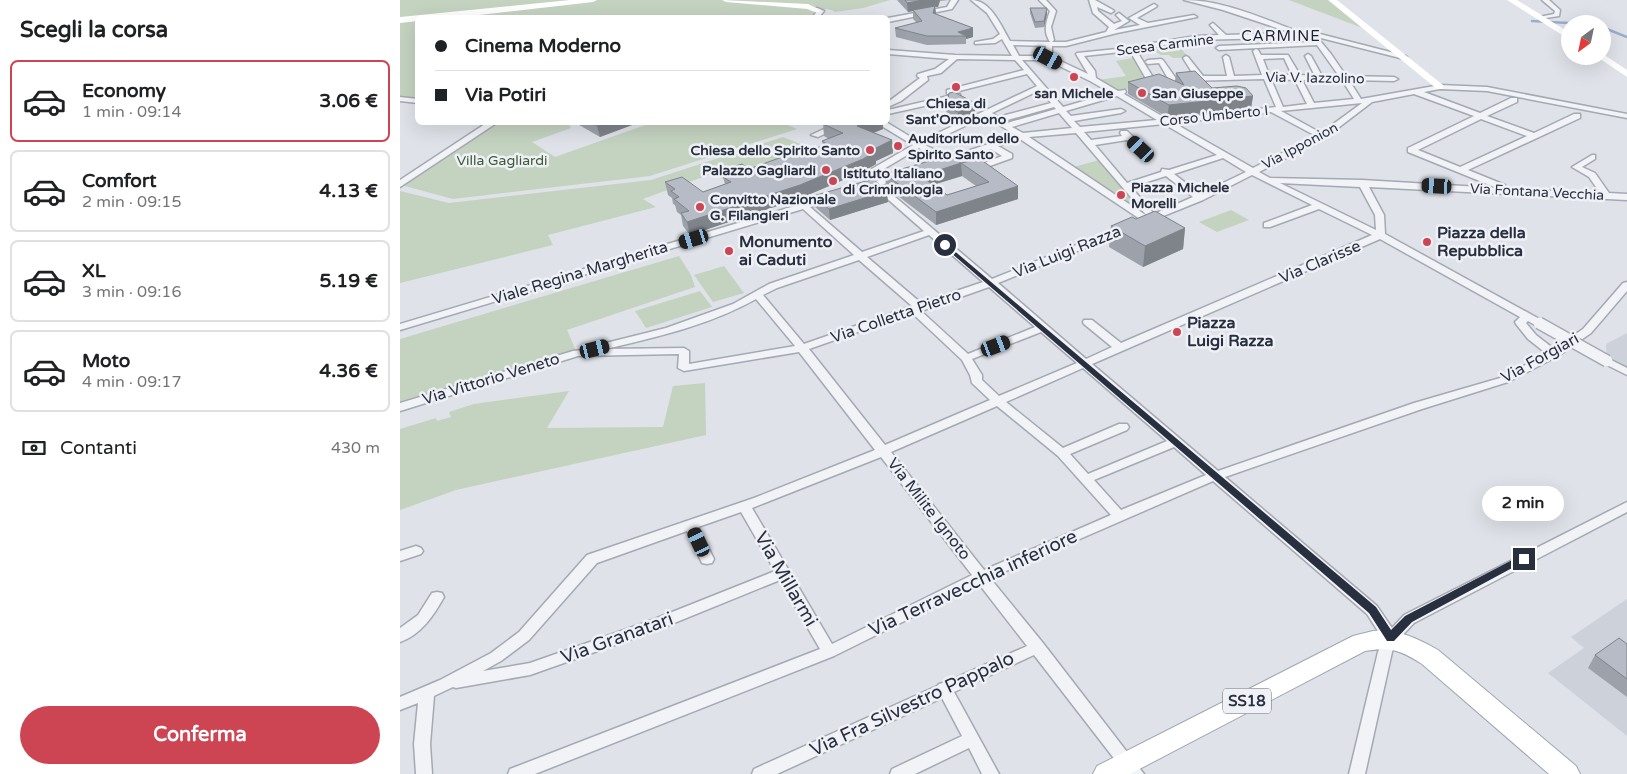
<!DOCTYPE html>
<html lang="it">
<meta charset="utf-8">
<style>
:root{--surface:#fff;--page:#f2f2f2;--text:#202124;--muted:#757577;--line:#e0e0e0;--accent:#cd4553}
body{margin:0;font-family:"Varela Round",sans-serif;background:var(--page);color:var(--text);height:100vh;display:flex;flex-direction:column;font-size:19px;white-space:nowrap}
*{box-sizing:border-box;margin:0}
p{font-size:16px;color:var(--muted)}
.icon{flex:none;width:28px;height:28px;fill:none;stroke:currentColor;stroke-width:2;stroke-linecap:round;stroke-linejoin:round}
.map{position:relative;flex:1;overflow:hidden}
.details{display:flex;flex-direction:column;background:var(--surface);width:400px}
.details>*{flex:none}
.guide{position:absolute;left:15px;top:15px;width:475px;height:110px;border-radius:8px;box-shadow:0 5px 20px #0002;display:grid;align-content:center;height:110px;padding:0 20px;background:var(--surface)}
.needle{width:32px;rotate:213deg}
.tools{position:absolute;left:1161px;top:15px;display:grid;gap:10px}
.tools a{display:grid;place-items:center;width:50px;height:50px;border-radius:50%;background:var(--surface);box-shadow:0 5px 20px #0002;font-size:25px}
.end{position:absolute;width:22px;height:22px;margin:-11px;border:6px solid #282f3f;background:#fff;box-shadow:0 0 0 2px #fff}
.from{border-radius:50%}
.bubble{position:absolute;height:35px;border-radius:18px;background:var(--surface);box-shadow:0 5px 20px #0002;font-size:16px;font-weight:800;line-height:35px;text-align:center}
.car{position:absolute;width:15px;height:30px;margin:-15px -8px;border-radius:6px;box-shadow:0 0 4px 1px #0007;background:linear-gradient(#222 24%,#8ab4d8 0 40%,#222 0 76%,#8ab4d8 0 86%,#222 0)}
.guide b{display:flex;align-items:center;gap:18px;height:48px;font-size:19px}
.guide b+b{border-top:1px solid var(--line)}
.guide i{width:12px;height:12px;background:var(--text)}
ul{padding:0;list-style:none}
li{display:flex;align-items:center;gap:15px;height:82px;margin:0 10px 8px;padding:0 10px;border:2px solid var(--line);border-radius:8px}
li div{flex:1}
li b{display:block;font-size:19px}
li em{font-style:normal;font-weight:800}
li.on{border-color:var(--accent)}
li>.icon{width:45px;height:45px;stroke-width:1.5}
h2{padding:0 20px;font-size:22px;line-height:60px}
.pay{display:flex;align-items:center;gap:12px;height:55px;padding:0 20px;font-size:19px}
.pay p{margin-inline-start:auto}
.primary-button{display:flex;gap:10px;margin-top:auto;padding:10px 20px}
.primary-button a{flex:1;height:58px;border-radius:30px;background:var(--accent);color:#fff;font-size:20px;font-weight:800;line-height:58px;text-align:center}
main{display:flex;flex:1;min-height:0}
.map>svg:first-child{display:block}
.built{fill:#cdd1da}
.green{fill:#c4d2c0}
.lines{fill:none;stroke-linecap:round;stroke-linejoin:round}
.stream{stroke:#9aaec8;stroke-width:2.5}
.street-casing{stroke:#a4a9b2;stroke-width:3}
.primary-casing{stroke:#9fa6b4;stroke-width:2}
.street{fill:#f2f3f7;fill-rule:evenodd}
.secondary{fill:#fff;fill-rule:evenodd}
.primary{fill:#fff;fill-rule:evenodd}
.street-bridge-casing{stroke:#a4a9b2;stroke-width:14;stroke-linecap:butt}
.street-bridge{stroke:#f2f3f7;stroke-width:11}
.wall{fill:#9da1a9;fill-rule:evenodd}
.shaded-wall{fill:#7f838a}
.building{fill:#b6bbc5;stroke:#7f838a;fill-rule:evenodd}
.route{fill:#282f3f}
.poi-dot{fill:#cd4553;stroke:#eff1f6;stroke-width:2}
.labels{text-anchor:middle;dominant-baseline:central;stroke-width:5;stroke-linejoin:round;paint-order:stroke}
.far-street-label{font-size:14px;fill:#282f3f;stroke:#eff1f6}
.far-poi-label{font-size:14px;font-weight:bold;fill:#282f3f;stroke:#eff1f6;text-anchor:start}
.far-park-label{font-size:14px;fill:#3b5b36;stroke:#eff1f6}
.far-neighbourhood-label{font-size:15px;letter-spacing:1px;fill:#1a2130;stroke:#eff1f6}
.shield{fill:#eff1f6;stroke:#646976;stroke-width:1}
.shield-label{font-size:15px;font-weight:bold;fill:#282f3f}
.poi-label{font-size:16px;font-weight:bold;fill:#282f3f;stroke:#eff1f6;text-anchor:start}
.street-label{font-size:16px;fill:#282f3f;stroke:#eff1f6}
.near-street-label{font-size:19px;fill:#282f3f;stroke:#eff1f6}
</style>
<main>
<section class="details">
<h2>Scegli la corsa</h2>
<ul>
<li class="on"><svg class="icon" aria-label="car" viewBox="0 0 24 24"><path d="M5 17H2v-5l4-1 3-4h7l3 4 3 1v5h-3M9 17h6M6 11h13"/><circle cx="7" cy="17" r="2"/><circle cx="17" cy="17" r="2"/></svg><div><b>Economy</b><p>1 min · 09:14</p></div><em>3.06 €</em></li>
<li><svg class="icon" aria-label="car" viewBox="0 0 24 24"><path d="M5 17H2v-5l4-1 3-4h7l3 4 3 1v5h-3M9 17h6M6 11h13"/><circle cx="7" cy="17" r="2"/><circle cx="17" cy="17" r="2"/></svg><div><b>Comfort</b><p>2 min · 09:15</p></div><em>4.13 €</em></li>
<li><svg class="icon" aria-label="car" viewBox="0 0 24 24"><path d="M5 17H2v-5l4-1 3-4h7l3 4 3 1v5h-3M9 17h6M6 11h13"/><circle cx="7" cy="17" r="2"/><circle cx="17" cy="17" r="2"/></svg><div><b>XL</b><p>3 min · 09:16</p></div><em>5.19 €</em></li>
<li><svg class="icon" aria-label="car" viewBox="0 0 24 24"><path d="M5 17H2v-5l4-1 3-4h7l3 4 3 1v5h-3M9 17h6M6 11h13"/><circle cx="7" cy="17" r="2"/><circle cx="17" cy="17" r="2"/></svg><div><b>Moto</b><p>4 min · 09:17</p></div><em>4.36 €</em></li>
</ul>
<div class="pay"><svg class="icon" aria-label="cash" viewBox="0 0 24 24"><path d="M3 7h18v10H3z"/><circle cx="12" cy="12" r="2"/></svg>Contanti<p>430 m</p></div>
<div class="primary-button"><a>Conferma</a></div>
</section>
<div class="map">
<svg width="1227" height="774" viewBox="0 0 1227 774">
<rect width="100%" height="100%" fill="#dfe2e8"/>
<g class="built">
<polygon points="1227,333 1227,372 1207,361 1206,344"/>
<polygon points="1227,599 1227,736 1148,673 1184,648 1171,637"/>
</g>
<g class="green">
<path d="M0,0H490L463,8L435,12C423,5 417,12 406,18H18L17,101L0,99Z"/>
<polygon points="889,0 932,0 973,32"/>
<polygon points="778,46 789,57 773,58 769,55 761,55 750,48 759,47 767,52 774,51 769,47"/>
<polygon points="733,58 747,82 719,92 698,80 726,76 716,61"/>
<polygon points="381,122 397,129 250,176 53,199 1,185 99,123 168,123 171,128 132,142 155,157 251,123"/>
<polygon points="383,137 408,147 326,180 311,174 243,199 256,207 148,235 153,245 0,283 0,191 49,203 251,180"/>
<polygon points="699,160 734,203 729,204 674,167"/>
<polygon points="831,210 849,220 817,232 799,222"/>
<polygon points="279,256 291,275 295,287 167,330 177,353 0,407 0,339"/>
<polygon points="324,266 344,293 313,302 294,275"/>
<polygon points="300,291 312,307 246,328 235,311"/>
<polygon points="305,383 306,435 56,490 0,510 0,429 36,418 37,421 51,417 49,412 74,404 169,391 147,428 263,427 273,386"/>
</g>
<g class="lines">
<g class="stream">
<polyline points="1132,21 1187,24"/>
<polyline points="1202,27 1227,37"/>
</g>
<g class="street-casing">
<g id="street">
<polygon points="551,0 558,0 552,9 488,22 488,18 547,7"/>
<path d="M571,0C591,0 601,26 610,41L650,42C643,32 646,22 650,11L639,0H646L656,11L651,27L654,40L652,42H666L706,32L709,27L693,13L689,0H695L713,10L714,11L711,13L697,7L698,11L714,24L722,21L716,15L719,13L729,21L714,30L740,25L729,18L754,4L757,6L756,7L737,18L748,23L794,15L797,17L717,33L666,46H652V57L688,74L676,54L677,53L717,49L796,36L819,35L810,25L813,23L826,35L892,33L823,10L784,0C823,0 861,18 897,31L898,33H916L1006,56L1007,57L1004,59L917,37L931,54L946,76L994,77L998,79L994,81L949,80L961,99L1040,85L1087,87L1227,114V118L1087,91L1040,89L1024,92L1080,113L1111,98H1117V102L1087,116L1134,133L1174,114H1180V118L1068,170L1105,185V189L1200,193L1189,177L1172,167L1192,155H1195V159L1182,167L1195,173L1209,193L1227,194V200L969,187L984,215L985,234L1143,321L1144,323L1143,325H1135L1128,321L1126,323L1136,335L1154,349L1183,329L1223,283L1227,282V291L1191,333L1158,356L1108,382L1022,409L825,477L977,606L992,628L1004,615L1227,502V512L1014,623L997,641L992,652L965,774H949L978,652L983,639L967,614L813,481L590,578L643,643L744,774H726L634,655L554,692L599,774H582L569,748L515,774H490L492,769L562,736L542,698L377,774H352L354,769L537,686L539,684L546,682L627,646L579,584L434,656L135,774H108L110,769L420,649L380,580L257,630L130,675L56,688L53,687L34,696L30,744L32,774H16L14,744L18,703L0,710V697L40,680L91,653L119,632L187,555L354,498L475,450L399,352L284,371L278,368L279,354L178,356L0,411V403L173,351L194,349V346L266,328L333,304L369,284L454,255L403,209L0,330V324L428,196L431,197V201L410,207L462,252L524,231L474,187L465,190L461,187L469,183L462,176L463,174L513,145L475,122H486L519,142L637,86L627,74L547,94V90L624,70L615,60L557,59L541,73L527,76L528,80L501,101L488,107V102L520,78L517,76L518,74L535,69L549,59L488,54V50L555,55L612,56L602,39L595,43L575,44V42L593,39L600,34L587,13ZM909,37L914,42L819,46L816,48L819,50L917,45L939,76H922L911,56L908,54L905,56L915,76L900,75L888,55H861L858,50L856,49L853,51L862,75L834,76L829,57L826,55L823,57L827,76H803L788,57L786,56L783,58L795,77H785V81L864,79L876,107L767,119L724,94L726,92L725,90L718,91L696,78L695,71L684,56L730,51L748,82L752,84L756,82L736,50L796,40ZM613,45L646,46L645,56H619ZM884,58L892,75H869L863,59ZM622,60H647L690,81L711,93L663,107ZM871,79L895,80L907,104L883,107ZM902,80H942L954,99L914,103ZM640,90L651,103L598,117L592,113ZM1014,94L1074,116L1008,148V152L1097,188L962,180L870,178L859,172L925,138L972,102ZM717,96L757,120L680,127L674,121L721,113L725,111L721,109L671,116L666,111ZM962,103L921,133L881,111ZM654,107L656,109L607,123L604,121ZM871,112L916,136L853,168L774,123ZM659,113L672,128L623,133L612,127ZM586,116L615,135L538,161V165H544L591,149L602,156L569,169L573,172L576,171L612,158V154L598,146L620,139L746,223L803,200L852,175L912,205L864,223V227H870L919,209L972,235L721,343L692,320H684L683,322L684,324L712,347L686,359L598,283L727,231V227H721L592,279L481,185L503,178V174L500,173L477,181L472,176L519,148L527,153H533V149L525,145ZM1081,119L1127,136L1060,167L1018,150ZM764,124L817,155L769,170L762,169L761,172L727,183L695,145L727,140L738,151H744V147L727,131H721L720,133L722,136L691,140L684,132ZM676,133L747,216L629,137ZM823,158L846,172L800,194L774,174ZM766,176L793,197L754,214L731,187ZM880,183L960,187L975,215L976,230ZM529,235L583,282L521,303L467,257ZM980,239L1120,317L1115,322L1116,324L1128,339L1147,354L1100,378L1014,403L818,471L692,364ZM459,260L512,306L404,344L363,295L377,288ZM589,287L635,327L568,354L521,311ZM356,299L395,346L289,364V351L284,348L206,349C257,337 310,325 356,299ZM512,313L562,360L570,375L572,383L590,400L485,445L409,349ZM641,332L677,363L599,396L582,380V375L572,359ZM683,368L767,441L688,474L670,454L727,430L729,427L727,424H719L663,448L606,402ZM597,406L658,456L711,515L584,570L491,452ZM774,447L806,475L721,510L694,480ZM481,457L572,575L432,644L352,508ZM341,512L375,571L247,622L130,663L83,671L101,661L129,640L197,563L287,531L302,563L307,564L312,563L314,559L298,527Z"/>
<polygon points="1142,0 1149,0 1160,10 1159,16 1139,19 1139,17 1154,14 1155,11"/>
<polygon points="417,8 424,11 418,18 411,18 417,12 414,10"/>
<polygon points="761,59 763,60 777,80 776,82 770,82 759,63 748,64 745,62 748,60"/>
<polygon points="557,94 560,94 560,98 488,114 488,110"/>
<polygon points="0,97 18,99 18,103 0,101"/>
<polygon points="88,122 98,122 0,187 0,180"/>
<polygon points="439,122 451,122 418,137 411,135"/>
<polygon points="1207,358 1227,368 1227,375 1203,363 1202,361 1203,359"/>
<polygon points="16,546 21,548 23,551 21,554 0,561 0,551"/>
<path d="M37,592L42,593L44,597C34,615 21,635 0,642V628L18,615L32,593Z"/>
</g>
</g>
<g class="primary-casing">
<path id="primary" d="M973,631C998,629 1017,638 1038,650L1176,766L1180,774H1149L1022,664C1000,650 991,647 965,651L730,774H693L697,766L953,636Z"/>
</g>
<use href="#street" class="street"/>
<g class="secondary">
<polygon points="170,0 197,0 193,2 52,18 18,18 18,21 0,23 0,17"/>
<polygon points="322,0 408,4 421,10 417,13 407,9 326,2"/>
<polygon points="928,0 937,0 1043,85 1043,89 1037,89"/>
<polygon points="1107,0 1117,0 1170,33 1170,40"/>
<polygon points="1203,54 1227,70 1227,77 1196,56 1202,56"/>
</g>
<use href="#primary" class="primary"/>
<g class="street-bridge-casing">
<polyline id="street-bridge" points="1139,323 1207,361"/>
</g>
<use href="#street-bridge" class="street-bridge"/>
</g>
<g class="wall">
<polygon points="497,0 549,0 540,1 538,7 535,7 536,14 573,28 573,37 566,39 566,44 527,45 496,37 495,28 517,23 513,19 513,11 508,12"/>
<polygon points="630,8 647,14 644,27 635,28 630,13"/>
<polygon points="776,73 812,88 853,96 851,108 767,117 728,94 728,82 775,81"/>
<polygon points="575,103 575,112 558,121 547,117 546,107"/>
<polygon points="174,122 240,122 200,137"/>
<polygon points="426,122 483,122 483,129 473,133 492,140 493,153 476,161 476,164 464,171 401,198 290,235 283,226 281,215 277,212 275,205 273,204 272,198 268,195 265,182 303,192 325,184 323,177 327,175 326,169 349,169 398,155 423,146 422,141 429,139 424,136 423,124"/>
<path d="M561,163L618,199L536,225L486,187L485,174ZM562,176L576,186L547,195L533,185Z"/>
<polygon points="413,196 488,202 430,220 415,207"/>
<polygon points="736,219 785,228 783,249 743,267 709,247 711,226"/>
<polygon points="1227,644 1227,697 1188,668 1195,655"/>
</g>
<g class="shaded-wall">
<polygon points="523,0 540,0 538,7 535,7 536,14 513,10 513,11 508,12 507,3"/>
<polygon points="647,8 647,14 644,27 644,21"/>
<polygon points="573,28 573,37 566,39 566,36 558,32"/>
<polygon points="853,96 851,108 767,117 769,105"/>
<polygon points="575,103 575,112 558,121 558,112"/>
<polygon points="208,122 240,122 200,137 197,126"/>
<polygon points="467,122 483,122 483,129 458,139 457,126"/>
<polygon points="492,140 493,153 476,161 476,164 464,171 401,198 290,235 287,222 472,150"/>
<polygon points="561,163 562,176 522,188 521,176"/>
<polygon points="618,186 618,199 536,225 536,212"/>
<polygon points="487,191 488,202 430,220 429,209"/>
<polygon points="785,228 783,249 743,267 745,246"/>
</g>
<g class="building">
<polygon points="505,0 523,0 507,3"/>
<polygon points="535,6 533,13 573,28 558,32 566,36 527,36 495,28 522,21 513,10"/>
<polygon points="630,8 647,8 644,21 635,22"/>
<polygon points="795,71 812,88 837,86 846,88 853,96 769,105 728,82 759,74 784,85 776,73"/>
<polygon points="554,92 575,103 558,112 546,107 549,93"/>
<polygon points="190,122 208,122 197,126"/>
<polygon points="426,122 467,122 457,126 492,140 472,150 475,152 463,159 400,185 287,222 281,213 289,211 274,199 279,197 271,191 275,189 265,182 282,177 303,192 331,182 323,177 331,174 326,169 342,164 349,169 393,153 398,155 427,144 422,141 443,133 423,124"/>
<path d="M549,155L561,163L580,159L618,186L536,212L485,174ZM561,163L589,182L547,195L521,176Z"/>
<polygon points="474,180 487,191 429,209 413,196 466,181"/>
<polygon points="755,211 785,228 745,246 711,226 732,217 736,219"/>
<polygon points="1219,638 1227,644 1227,679 1195,655"/>
</g>
<polygon class="route" points="545,243 976,607 991,630 1005,616 1120,556 1127,556 1129,559 1012,622 994,641 987,641 969,613 543,246"/>
<g class="poi-dot">
<circle cx="674" cy="77" r="5"/>
<circle cx="556" cy="87" r="5"/>
<circle cx="742" cy="93" r="5"/>
<circle cx="498" cy="146" r="5"/>
<circle cx="470" cy="150" r="5"/>
<circle cx="426" cy="170" r="5"/>
<circle cx="433" cy="181" r="5"/>
<circle cx="721" cy="195" r="5"/>
<circle cx="300" cy="207" r="5"/>
<circle cx="1027" cy="242" r="5"/>
<circle cx="329" cy="251" r="5"/>
<circle cx="777" cy="332" r="5"/>
</g>
<g class="labels">
<g class="far-street-label">
<text transform="translate(765 45) rotate(-7)">Scesa Carmine</text>
<text transform="translate(915 78) rotate(1)">Via V. Iazzolino</text>
<text transform="translate(814 116) rotate(-6)">Corso Umberto I</text>
<text transform="translate(900 146) rotate(-28)">Via Ipponion</text>
<text transform="translate(1137 192) rotate(3)">Via Fontana Vecchia</text>
</g>
<g class="far-poi-label">
<text x="674" y="93" text-anchor="middle">san Michele</text>
<text x="752" y="93">San Giuseppe</text>
<text x="556" y="103" text-anchor="middle">Chiesa di<tspan x="556" dy="16">Sant'Omobono</tspan></text>
<text x="508" y="138">Auditorium dello<tspan x="508" dy="16">Spirito Santo</tspan></text>
<text x="460" y="150" text-anchor="end">Chiesa dello Spirito Santo</text>
<text x="416" y="170" text-anchor="end">Palazzo Gagliardi</text>
<text x="443" y="173">Istituto Italiano<tspan x="443" dy="16">di Criminologia</tspan></text>
<text x="731" y="187">Piazza Michele<tspan x="731" dy="16">Morelli</tspan></text>
<text x="310" y="199">Convitto Nazionale<tspan x="310" dy="16">G. Filangieri</tspan></text>
</g>
<g class="far-park-label">
<text x="102" y="160">Villa Gagliardi</text>
</g>
<g class="far-neighbourhood-label">
<text x="881" y="36">CARMINE</text>
</g>
<rect class="shield" x="823" y="688.5" width="48" height="25" rx="4"/>
<g class="shield-label">
<text x="847" y="701">SS18</text>
</g>
<g class="poi-label">
<text x="1037" y="233">Piazza della<tspan x="1037" dy="18">Repubblica</tspan></text>
<text x="339" y="242">Monumento<tspan x="339" dy="18">ai Caduti</tspan></text>
<text x="787" y="323">Piazza<tspan x="787" dy="18">Luigi Razza</tspan></text>
</g>
<g class="street-label">
<text transform="translate(667 252) rotate(-22)">Via Luigi Razza</text>
<text transform="translate(920 262) rotate(-23)">Via Clarisse</text>
<text transform="translate(180 273) rotate(-17)">Viale Regina Margherita</text>
<text transform="translate(496 316) rotate(-19)">Via Colletta Pietro</text>
<text transform="translate(1140 358) rotate(-29)">Via Forgiari</text>
<text transform="translate(91 379) rotate(-17)">Via Vittorio Veneto</text>
<text transform="translate(529 509) rotate(52)">Via Milite Ignoto</text>
</g>
<g class="near-street-label">
<text transform="translate(386 579) rotate(60)">Via Millarmi</text>
<text transform="translate(573 583) rotate(-25)">Via Terravecchia inferiore</text>
<text transform="translate(217 638) rotate(-20)">Via Granatari</text>
<text transform="translate(512 704) rotate(-25)">Via Fra Silvestro Pappalo</text>
</g>
</g>
</svg>
<div class="tools">
<a><svg class="needle" viewBox="-14 -14 28 28"><path d="M0-13l5 13h-10z" fill="#e53935"/><path d="M0 13l5-13h-10z" fill="#757577"/></svg></a>
</div>
<i class="end from" style="left:545px;top:245px"></i>
<i class="end" style="left:1124px;top:559px"></i>
<div class="bubble" style="left:1082px;top:486px;width:82px">2 min</div>
<i class="car" style="left:648px;top:58px;rotate:118deg"></i>
<i class="car" style="left:741px;top:149px;rotate:313deg"></i>
<i class="car" style="left:1037px;top:186px;rotate:273deg"></i>
<i class="car" style="left:294px;top:239px;rotate:253deg"></i>
<i class="car" style="left:596px;top:346px;rotate:69deg"></i>
<i class="car" style="left:195px;top:349px;rotate:76deg"></i>
<i class="car" style="left:299px;top:542px;rotate:335deg"></i>
<div class="guide">
<b><i class="from"></i>Cinema Moderno</b>
<b><i></i>Via Potiri</b>
</div>
</div>
</main>
